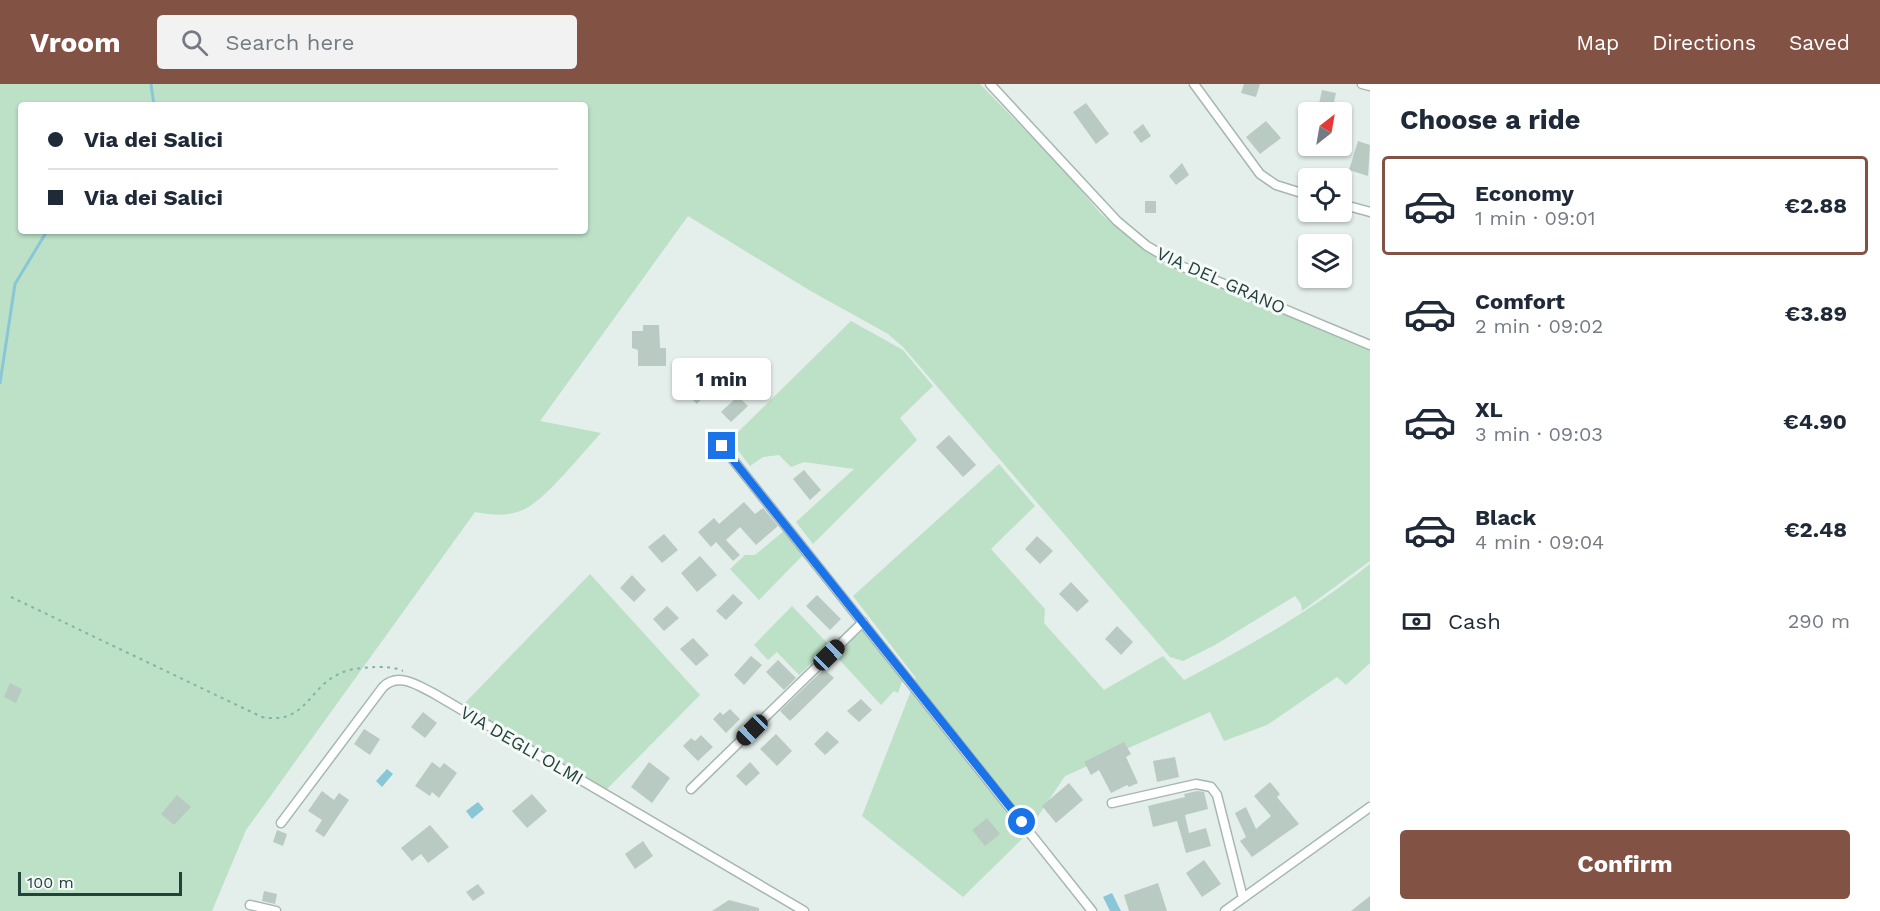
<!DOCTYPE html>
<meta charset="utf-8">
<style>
:root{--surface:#fff;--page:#f2f2f3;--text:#1f2937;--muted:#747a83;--line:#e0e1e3;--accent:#825344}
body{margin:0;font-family:"Work Sans",sans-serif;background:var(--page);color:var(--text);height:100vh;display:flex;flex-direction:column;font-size:22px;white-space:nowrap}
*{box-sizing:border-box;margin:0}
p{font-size:20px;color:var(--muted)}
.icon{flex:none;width:33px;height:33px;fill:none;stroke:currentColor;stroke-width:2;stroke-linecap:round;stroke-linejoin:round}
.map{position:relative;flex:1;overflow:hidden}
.sheet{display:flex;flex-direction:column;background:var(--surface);width:510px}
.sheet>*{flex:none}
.guide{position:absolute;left:18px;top:18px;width:570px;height:132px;border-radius:6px;box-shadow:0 2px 4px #0004;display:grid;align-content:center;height:132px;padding:0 30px;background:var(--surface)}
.needle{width:39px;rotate:31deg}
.tools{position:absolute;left:1298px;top:18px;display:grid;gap:12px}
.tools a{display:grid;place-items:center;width:54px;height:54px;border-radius:6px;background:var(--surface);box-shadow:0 2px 4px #0004;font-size:30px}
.scale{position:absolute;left:18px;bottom:15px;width:164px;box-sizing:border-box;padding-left:6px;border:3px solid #22423b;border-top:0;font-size:16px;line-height:21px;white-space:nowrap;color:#22423b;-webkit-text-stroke:4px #f5faf8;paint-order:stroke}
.end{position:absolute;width:27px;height:27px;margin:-14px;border:8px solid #1a73e8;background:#fff;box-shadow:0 0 0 3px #fff}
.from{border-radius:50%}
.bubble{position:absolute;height:42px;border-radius:6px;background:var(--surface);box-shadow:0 2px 4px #0004;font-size:20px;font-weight:700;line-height:42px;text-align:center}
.car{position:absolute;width:18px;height:36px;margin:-18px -9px;border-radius:8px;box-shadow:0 0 4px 2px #0007;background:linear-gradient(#222 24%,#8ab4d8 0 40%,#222 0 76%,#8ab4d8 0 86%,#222 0)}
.guide b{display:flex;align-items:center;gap:21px;height:57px;font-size:22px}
.guide b+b{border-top:2px solid var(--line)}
.guide i{width:15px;height:15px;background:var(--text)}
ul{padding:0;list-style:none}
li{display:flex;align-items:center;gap:18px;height:99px;margin:0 12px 9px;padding:0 18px;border:3px solid transparent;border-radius:6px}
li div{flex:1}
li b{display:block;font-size:22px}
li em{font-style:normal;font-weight:700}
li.active{border-color:var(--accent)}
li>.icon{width:54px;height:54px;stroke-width:1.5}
h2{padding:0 30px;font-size:27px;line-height:72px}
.pay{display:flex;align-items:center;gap:15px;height:66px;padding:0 30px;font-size:22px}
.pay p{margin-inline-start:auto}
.action{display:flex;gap:12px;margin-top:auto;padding:12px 30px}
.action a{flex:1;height:69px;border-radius:6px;background:var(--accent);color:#fff;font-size:24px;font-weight:700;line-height:69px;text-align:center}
header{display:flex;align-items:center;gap:36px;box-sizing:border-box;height:84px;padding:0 30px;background:var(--accent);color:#fff}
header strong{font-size:28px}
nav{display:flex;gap:33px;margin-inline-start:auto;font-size:21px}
.search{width:420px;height:54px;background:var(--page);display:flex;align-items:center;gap:15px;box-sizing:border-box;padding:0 21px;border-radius:6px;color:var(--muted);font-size:22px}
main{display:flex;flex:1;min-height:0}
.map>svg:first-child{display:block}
.green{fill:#bce1c7;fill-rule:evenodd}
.water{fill:#89c7d7}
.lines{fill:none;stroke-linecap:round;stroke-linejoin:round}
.stream{stroke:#89c7d7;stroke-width:3}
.building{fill:#b9cac3}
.minor-casing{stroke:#a6b7b2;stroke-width:11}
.path{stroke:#82b4a7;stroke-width:2;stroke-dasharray:3 4.5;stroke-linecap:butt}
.minor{stroke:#fff;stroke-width:8}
.route{stroke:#1a73e8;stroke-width:8}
.labels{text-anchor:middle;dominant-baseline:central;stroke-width:6;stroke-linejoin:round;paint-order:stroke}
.street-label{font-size:18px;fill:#22423b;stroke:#f5faf8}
</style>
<header>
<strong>Vroom</strong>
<div class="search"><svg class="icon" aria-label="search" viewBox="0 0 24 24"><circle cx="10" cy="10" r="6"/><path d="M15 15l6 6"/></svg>Search here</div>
<nav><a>Map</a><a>Directions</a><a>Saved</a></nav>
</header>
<main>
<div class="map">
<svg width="1370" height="827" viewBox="0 0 1370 827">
<rect width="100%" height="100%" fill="#e4eeea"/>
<g class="green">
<path d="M0,0H980L1066,88L1101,130L1147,167L1227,205L1370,265V477L1302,527L1301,520L1295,512L1215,561L1183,577L1170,573L903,263L888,250L809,206L688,132L540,337L601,349C582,369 548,413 525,425C509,433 491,431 475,428L246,746L212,827H0ZM21,21H585V147H21Z"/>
<polygon points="851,237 903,266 933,302 900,334 917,356 813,460 796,438 854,385 804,378 791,383 779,371 763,373 750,382 730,356"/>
<path d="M999,380L1035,422L991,465L1045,525L1044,539L1104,606L1163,572L1184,596C1250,562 1311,527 1370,480V579L1346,601L1337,593L1267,641L1224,657L1210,628L1065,692L1024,753L963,813L862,732L916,594L853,512Z"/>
<polygon points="785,446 803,471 759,516 730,485 745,471 755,471"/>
<polygon points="590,490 700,611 605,707 462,622"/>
<polygon points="792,522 830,562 799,591 777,568 768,576 754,561"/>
<polygon points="864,545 903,595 898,609 894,607 881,621 836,572"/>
</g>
<g class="water">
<polygon points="387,685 393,690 382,703 376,697"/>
<polygon points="478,718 484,725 472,735 466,727"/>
<polygon points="1112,809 1121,827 1110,827 1103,813"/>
</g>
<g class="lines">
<g class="stream">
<polyline points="151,0 154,21"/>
<polyline points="0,299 15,200 47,147"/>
</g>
</g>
<g class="building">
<polygon points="1244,0 1260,0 1256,13 1241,9"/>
<polygon points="1322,6 1336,9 1332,27 1318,24"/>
<polygon points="1086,19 1109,50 1096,60 1073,28"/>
<polygon points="1266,37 1281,54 1260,70 1246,53"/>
<polygon points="1143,40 1151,52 1141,59 1133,48"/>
<polygon points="1358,57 1370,61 1368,92 1349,86"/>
<polygon points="1182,79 1189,91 1176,101 1169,92"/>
<rect x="1145" y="117" width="11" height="12"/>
<polygon points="643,241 659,241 660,264 666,264 666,282 638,282 638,266 632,264 632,247 643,247"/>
<polygon points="703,289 715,300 697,320 685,309"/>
<polygon points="738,312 748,322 731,338 721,328"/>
<polygon points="949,351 976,381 963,393 936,363"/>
<polygon points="804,386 821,406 810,416 793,395"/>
<polygon points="744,418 755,430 763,424 778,442 756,461 740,443 726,456 740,471 733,477 716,458 711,463 698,448 714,434 719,440"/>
<polygon points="664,450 678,466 662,479 648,463"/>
<polygon points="1037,452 1053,467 1040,480 1025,465"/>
<polygon points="700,472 717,491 697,508 681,489"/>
<polygon points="632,491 646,506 634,518 620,504"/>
<polygon points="1071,498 1089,517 1077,528 1059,510"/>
<polygon points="733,510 743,519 726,536 716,527"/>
<polygon points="817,511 841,535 830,546 806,522"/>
<polygon points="667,522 679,534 664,547 653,535"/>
<polygon points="1117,542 1133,558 1121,571 1105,555"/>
<polygon points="693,554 709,571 696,582 680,565"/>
<polygon points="751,572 762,581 744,601 734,591"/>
<polygon points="778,576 796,594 784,606 766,588"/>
<polygon points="824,585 834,594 790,637 780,627"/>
<polygon points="10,599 22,605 16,619 4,613"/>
<polygon points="861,615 872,626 859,638 847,627"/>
<polygon points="730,625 740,635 726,649 713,635 720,628 723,631"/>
<polygon points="423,628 437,639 425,654 411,643"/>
<polygon points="364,645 380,655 370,671 354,660"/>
<polygon points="827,647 839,658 825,671 814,660"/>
<polygon points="776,650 792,667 777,682 760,665"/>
<polygon points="701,651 713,663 698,677 683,662 691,654 695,657"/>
<polygon points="1124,658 1131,670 1126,673 1138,699 1129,703 1127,701 1111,709 1099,686 1091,691 1084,678"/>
<polygon points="1175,673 1179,693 1157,698 1153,677"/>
<polygon points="432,678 440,684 444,679 457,689 439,714 432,708 430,712 415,702"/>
<polygon points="649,678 670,694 652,719 631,703"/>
<polygon points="750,678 760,689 746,702 736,692"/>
<polygon points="1270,698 1280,710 1277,713 1299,740 1252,773 1240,757 1246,753 1235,729 1246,723 1256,745 1271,732 1254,712"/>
<polygon points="1069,699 1083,716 1056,739 1042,722"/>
<polygon points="322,707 334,716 339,709 349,716 324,753 315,747 322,736 308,727"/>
<polygon points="1197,707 1204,708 1208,725 1185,731 1189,749 1206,744 1211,762 1186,769 1177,737 1153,743 1148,722 1185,713 1184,710"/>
<polygon points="532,710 547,727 527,744 512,727"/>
<polygon points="177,711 191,723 174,741 161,730"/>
<polygon points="987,734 1000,750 985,762 972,746"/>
<polygon points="430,741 449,763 428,779 421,770 412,777 401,764"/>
<polygon points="277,746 287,750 283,762 273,758"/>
<polygon points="643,757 653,772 635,785 625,770"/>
<polygon points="1204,776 1221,800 1202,813 1186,789"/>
<polygon points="1158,799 1167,827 1129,827 1124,811"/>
<polygon points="478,800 485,809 473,817 466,808"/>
<polygon points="264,807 277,810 275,820 262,817"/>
<polygon points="1370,812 1370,827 1351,827"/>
<polygon points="729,816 759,824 759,827 712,827"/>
</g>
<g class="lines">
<g class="minor-casing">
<g id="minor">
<polyline points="990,0 1117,137 1147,162 1181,182 1370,261"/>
<polyline points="1194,0 1260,90 1276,101 1308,111"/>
<polyline points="1362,0 1370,2"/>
<polyline points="1341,120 1370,128"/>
<polyline points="722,362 1092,827"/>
<polyline points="691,705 863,538"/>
<polyline points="1112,719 1196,700 1211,703 1217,711 1243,814"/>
<path d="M281,739L383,603C398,588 417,601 433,609L804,827"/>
<polyline points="250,821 276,827"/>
<polyline points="1225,827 1370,723"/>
</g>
</g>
<path class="path" d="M11,513L262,633C306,641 308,604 339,590C350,584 364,584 375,583C385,583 394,583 403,587"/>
<use href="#minor" class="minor"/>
</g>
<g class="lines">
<polyline class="route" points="722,362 1022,738"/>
</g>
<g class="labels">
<g class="street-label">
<text transform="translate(1221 196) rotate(24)">VIA DEL GRANO</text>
<text transform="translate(522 661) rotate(30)">VIA DEGLI OLMI</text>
</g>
</g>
</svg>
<div class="tools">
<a><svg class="needle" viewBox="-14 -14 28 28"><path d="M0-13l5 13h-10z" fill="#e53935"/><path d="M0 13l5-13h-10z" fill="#747a83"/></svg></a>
<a><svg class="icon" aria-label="locate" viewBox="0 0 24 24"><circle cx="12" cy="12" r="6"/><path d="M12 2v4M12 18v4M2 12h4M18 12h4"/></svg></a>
<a><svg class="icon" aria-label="layers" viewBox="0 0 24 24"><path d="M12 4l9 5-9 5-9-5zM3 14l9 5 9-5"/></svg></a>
</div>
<div class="scale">100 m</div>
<i class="end from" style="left:1022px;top:738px"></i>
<i class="end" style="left:722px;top:362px"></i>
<div class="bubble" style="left:672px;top:274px;width:99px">1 min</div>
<i class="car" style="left:829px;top:571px;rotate:46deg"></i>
<i class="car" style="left:752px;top:646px;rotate:226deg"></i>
<div class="guide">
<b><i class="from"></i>Via dei Salici</b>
<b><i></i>Via dei Salici</b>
</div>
</div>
<section class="sheet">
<h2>Choose a ride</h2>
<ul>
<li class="active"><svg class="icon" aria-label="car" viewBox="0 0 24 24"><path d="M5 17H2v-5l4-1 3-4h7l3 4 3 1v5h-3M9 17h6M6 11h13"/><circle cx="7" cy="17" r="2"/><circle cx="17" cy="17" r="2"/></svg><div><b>Economy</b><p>1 min · 09:01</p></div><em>€2.88</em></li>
<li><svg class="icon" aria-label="car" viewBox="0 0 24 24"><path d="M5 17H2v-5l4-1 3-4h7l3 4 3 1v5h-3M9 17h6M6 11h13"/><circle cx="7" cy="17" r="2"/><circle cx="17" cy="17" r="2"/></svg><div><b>Comfort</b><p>2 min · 09:02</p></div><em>€3.89</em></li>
<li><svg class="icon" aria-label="car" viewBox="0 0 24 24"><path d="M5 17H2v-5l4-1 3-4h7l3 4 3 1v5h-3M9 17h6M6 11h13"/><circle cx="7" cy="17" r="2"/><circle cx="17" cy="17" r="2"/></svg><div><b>XL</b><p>3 min · 09:03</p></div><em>€4.90</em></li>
<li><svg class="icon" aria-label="car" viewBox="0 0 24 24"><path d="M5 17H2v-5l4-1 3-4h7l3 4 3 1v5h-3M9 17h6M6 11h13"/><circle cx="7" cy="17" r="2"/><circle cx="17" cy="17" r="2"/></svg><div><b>Black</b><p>4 min · 09:04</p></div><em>€2.48</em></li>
</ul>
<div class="pay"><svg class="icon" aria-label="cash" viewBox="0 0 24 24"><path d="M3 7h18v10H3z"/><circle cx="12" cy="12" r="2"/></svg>Cash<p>290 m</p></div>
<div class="action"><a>Confirm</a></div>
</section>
</main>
